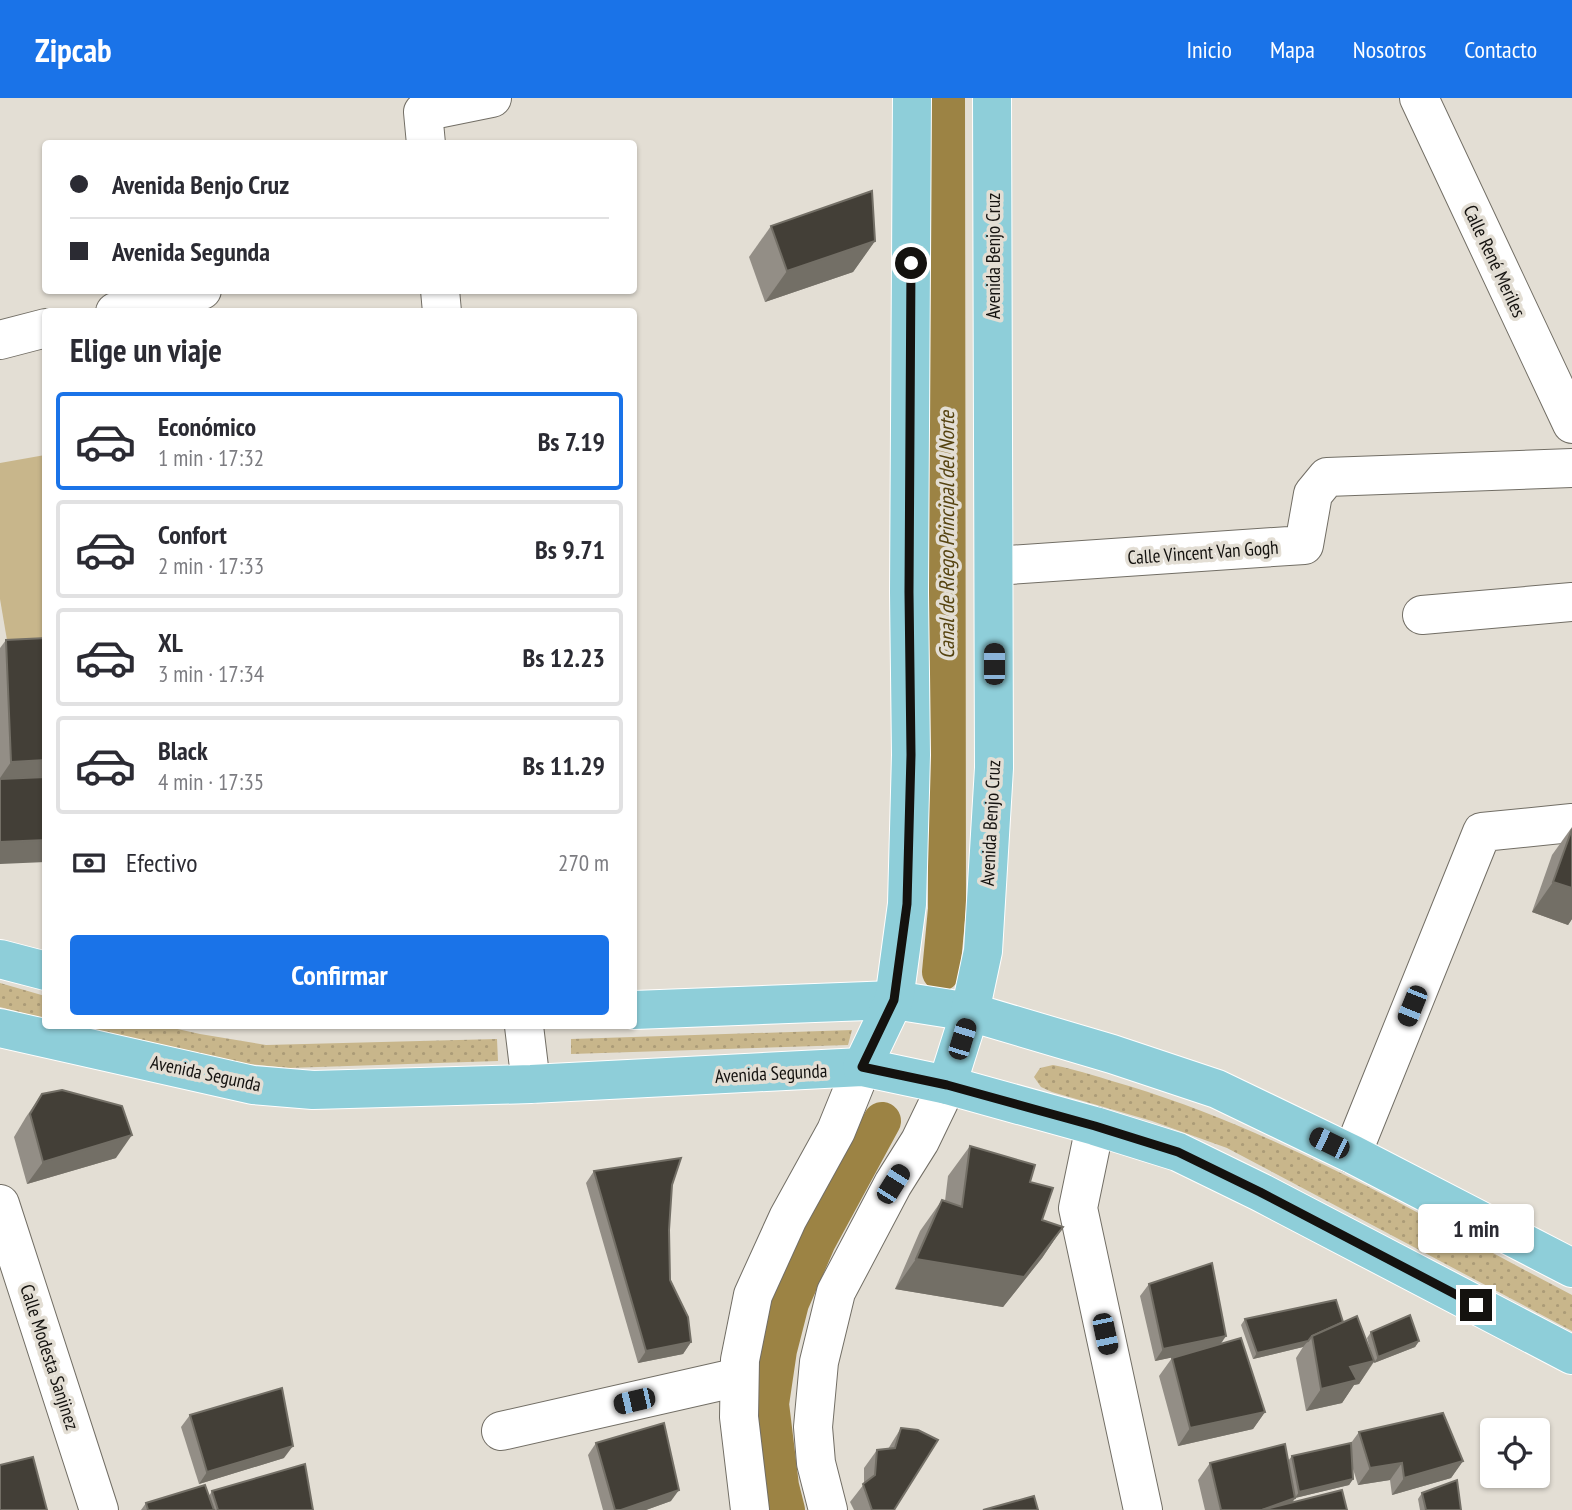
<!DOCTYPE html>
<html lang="es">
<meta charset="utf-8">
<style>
:root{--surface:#fff;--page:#f2f2f3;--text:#2b2b33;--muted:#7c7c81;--line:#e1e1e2;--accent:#1a73e8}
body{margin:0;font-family:"PT Sans Narrow",sans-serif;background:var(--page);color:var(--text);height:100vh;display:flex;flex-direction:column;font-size:26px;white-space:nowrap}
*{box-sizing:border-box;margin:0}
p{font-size:23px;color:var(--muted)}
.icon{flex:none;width:38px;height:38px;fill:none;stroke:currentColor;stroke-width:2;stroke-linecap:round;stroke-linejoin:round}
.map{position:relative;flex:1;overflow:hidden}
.sheet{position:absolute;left:42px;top:210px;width:595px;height:721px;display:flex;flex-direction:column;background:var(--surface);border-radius:7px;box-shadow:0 2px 5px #0004}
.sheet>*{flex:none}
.guide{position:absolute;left:42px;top:42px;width:595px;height:154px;border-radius:7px;box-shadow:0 2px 5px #0004;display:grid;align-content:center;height:154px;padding:0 28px;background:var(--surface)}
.controls{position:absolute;left:1480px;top:1320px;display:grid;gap:14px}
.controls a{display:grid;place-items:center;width:70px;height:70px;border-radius:7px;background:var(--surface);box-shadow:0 2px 5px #0004;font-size:35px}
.end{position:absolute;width:32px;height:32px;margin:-16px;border:9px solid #14120f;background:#fff;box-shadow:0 0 0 4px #fff}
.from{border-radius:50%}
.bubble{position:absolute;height:49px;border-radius:7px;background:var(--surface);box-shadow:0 2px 5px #0004;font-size:23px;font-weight:800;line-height:49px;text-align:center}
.car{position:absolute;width:21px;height:42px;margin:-21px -10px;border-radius:9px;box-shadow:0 0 5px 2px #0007;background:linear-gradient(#222 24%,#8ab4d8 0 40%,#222 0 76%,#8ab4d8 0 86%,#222 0)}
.guide b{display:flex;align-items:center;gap:24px;height:66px;font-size:26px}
.guide b+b{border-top:2px solid var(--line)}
.guide i{width:18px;height:18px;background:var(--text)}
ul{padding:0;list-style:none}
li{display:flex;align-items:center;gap:21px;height:98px;margin:0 14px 10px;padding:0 14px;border:4px solid var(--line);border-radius:7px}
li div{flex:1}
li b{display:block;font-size:26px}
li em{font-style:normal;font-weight:800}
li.current{border-color:var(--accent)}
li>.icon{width:63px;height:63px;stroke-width:1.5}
h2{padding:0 28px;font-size:32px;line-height:84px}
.pay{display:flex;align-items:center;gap:18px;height:77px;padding:0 28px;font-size:26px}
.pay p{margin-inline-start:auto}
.action{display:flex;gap:14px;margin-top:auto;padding:14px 28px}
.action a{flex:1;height:80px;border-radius:7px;background:var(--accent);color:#fff;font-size:28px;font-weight:800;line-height:80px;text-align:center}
header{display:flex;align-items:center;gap:42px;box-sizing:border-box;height:98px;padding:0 35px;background:var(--accent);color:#fff}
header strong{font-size:33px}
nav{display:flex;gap:38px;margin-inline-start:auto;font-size:24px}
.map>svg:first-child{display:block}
.grass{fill:url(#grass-dots)}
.green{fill:#c8b68b}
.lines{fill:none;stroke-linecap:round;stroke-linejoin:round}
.canal{stroke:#9c8344;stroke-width:38}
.minor-casing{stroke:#726e65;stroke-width:40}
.major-casing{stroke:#fff;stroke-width:40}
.minor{stroke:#fff;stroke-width:38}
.major{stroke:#8eced9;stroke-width:38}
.wall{fill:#938e86}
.shaded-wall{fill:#736f66}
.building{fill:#433f37;stroke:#736f66;stroke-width:2}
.route{stroke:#14120f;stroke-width:9}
.labels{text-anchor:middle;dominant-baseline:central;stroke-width:7;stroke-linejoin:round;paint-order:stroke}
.street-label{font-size:19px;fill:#14120f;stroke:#e3ded4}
.water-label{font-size:21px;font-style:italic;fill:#554310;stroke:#e3ded4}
</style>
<header>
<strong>Zipcab</strong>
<nav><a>Inicio</a><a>Mapa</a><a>Nosotros</a><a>Contacto</a></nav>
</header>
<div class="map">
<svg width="1572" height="1412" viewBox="0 0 1572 1412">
<defs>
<pattern id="grass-dots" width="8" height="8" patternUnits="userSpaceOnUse" patternTransform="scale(1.75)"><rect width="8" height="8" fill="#c8b68b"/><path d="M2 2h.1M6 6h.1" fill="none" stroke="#ab9b77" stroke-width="1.8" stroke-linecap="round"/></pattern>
</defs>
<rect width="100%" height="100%" fill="#e3ded4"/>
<g class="grass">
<polygon points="0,885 45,898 45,921 0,909"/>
<polygon points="70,928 164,928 200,936 266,947 497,941 498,963 288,970 228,964"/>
<polygon points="852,932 848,947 571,956 571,941"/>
<path d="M1053,967C1079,972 1104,981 1129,988C1286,1036 1428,1122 1572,1197V1233L1227,1050L1152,1023L1052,994L1041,989L1034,979L1040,970Z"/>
</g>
<polygon class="green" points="45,357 45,542 8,548 0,501 0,365"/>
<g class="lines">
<g class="canal">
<polyline points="941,874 947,811 946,0"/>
<polyline points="786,1412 780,1388 770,1306 778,1252 790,1205 817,1143 882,1023"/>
</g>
<g class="minor-casing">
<g id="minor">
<polyline points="1419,0 1572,326"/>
<polyline points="426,46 423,14 492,0"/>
<polyline points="440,192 442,214"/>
<polyline points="115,214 202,192"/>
<polyline points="0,242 46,230"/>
<polyline points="994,468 1304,447 1313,396 1327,379 1572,370"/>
<polyline points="1422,517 1572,504"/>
<polyline points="524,928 531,986"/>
<polyline points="1095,1028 1078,1110 1143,1412"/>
<polyline points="1352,1056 1482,734 1572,725"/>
<polyline points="0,1106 99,1412"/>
<polyline points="501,1333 739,1279"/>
<polyline points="750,1412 739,1319 740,1262 753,1197 788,1120 836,1033 862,969"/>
<polyline points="828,1412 816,1365 813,1329 819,1264 836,1194 893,1086 920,1043 947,987"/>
</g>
</g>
<g class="major-casing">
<g id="major">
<polyline points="0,861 46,873"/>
<polyline points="634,912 894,902 970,914 1112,956 1217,991 1352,1056 1572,1170"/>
<polyline points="0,930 253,987 313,992 531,986 862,969 947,987 1095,1028 1178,1054 1260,1094 1572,1257"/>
<polyline points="862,969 894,902 907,806 911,657 909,494 912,0"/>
<polyline points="947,987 970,914 983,853 994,670 992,0"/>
</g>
</g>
<use href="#minor" class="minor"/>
<use href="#major" class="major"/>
</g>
<g class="wall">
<polygon points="771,128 875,143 853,174 765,204 749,159"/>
<polygon points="46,540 0,766 0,550 6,542"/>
<polygon points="1572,729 1572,821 1568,827 1532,814 1552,757"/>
<polygon points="42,996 116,1060 27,1086 14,1039 26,1019"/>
<polygon points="970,1048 1030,1084 1042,1122 1063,1129 1042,1160 1003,1209 895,1191 920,1133 942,1102 945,1103 948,1078"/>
<polygon points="594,1073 672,1087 669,1132 670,1182 691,1244 683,1256 638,1265 586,1085"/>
<polygon points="1149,1186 1220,1246 1265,1314 1253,1331 1178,1348 1159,1278 1172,1260 1187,1256 1155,1263 1140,1198"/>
<polygon points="1245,1221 1343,1224 1371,1254 1367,1240 1371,1234 1419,1243 1415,1249 1374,1265 1374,1264 1359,1286 1354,1287 1342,1305 1306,1313 1296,1260 1303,1249 1253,1261 1241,1227"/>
<polygon points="190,1317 284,1360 199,1386 181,1329"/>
<polygon points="901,1330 894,1412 854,1412 850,1404 864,1386 864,1370 877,1352 888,1351"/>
<polygon points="1359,1334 1463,1363 1451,1380 1392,1397 1390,1382 1358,1387 1353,1371 1353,1381 1349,1387 1295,1400 1292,1405 1347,1412 1205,1412 1198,1382 1210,1365 1288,1363 1292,1358 1351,1345"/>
<polygon points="596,1345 671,1403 646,1412 603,1412 588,1357"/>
<polygon points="212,1393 313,1412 141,1412 146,1405 209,1398"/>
<polygon points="1422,1395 1461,1412 1420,1412 1418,1401"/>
</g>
<g class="shaded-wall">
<polygon points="875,143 853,174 765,204 787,173"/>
<polygon points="46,662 46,684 0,680 11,664"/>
<polygon points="46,742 46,764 0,766 0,744"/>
<polygon points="1553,784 1572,790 1572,821 1568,827 1532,814"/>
<polygon points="132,1037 116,1060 27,1086 43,1064"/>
<polygon points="1063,1129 1042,1160 1003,1209 895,1191 916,1161"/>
<polygon points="1226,1238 1218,1250 1155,1263 1163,1251"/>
<polygon points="1308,1243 1303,1249 1253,1261 1257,1255"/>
<polygon points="1419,1243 1415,1249 1374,1265 1378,1259"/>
<polygon points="691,1244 683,1256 638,1265 646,1253"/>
<polygon points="1374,1263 1359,1286 1354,1287 1342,1305 1306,1313 1321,1291 1350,1269"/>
<polygon points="1265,1314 1253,1331 1178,1348 1190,1330"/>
<polygon points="293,1348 284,1360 199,1386 207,1374"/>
<polygon points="1463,1363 1451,1380 1392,1397 1404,1380"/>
<polygon points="1402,1365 1390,1382 1358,1387 1370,1370"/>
<polygon points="1353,1381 1349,1387 1295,1400 1299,1394"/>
<polygon points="679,1392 671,1403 646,1412 621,1412"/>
<polygon points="1295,1400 1287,1412 1262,1412"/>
</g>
<g class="building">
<polygon points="872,93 875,143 787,173 771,128"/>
<polygon points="46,540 46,662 11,664 6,542"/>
<polygon points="46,679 46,742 0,744 0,681"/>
<polygon points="1572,731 1572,790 1553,784"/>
<polygon points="62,992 122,1008 132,1037 43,1064 30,1016 42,996"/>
<polygon points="970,1048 1035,1067 1030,1084 1053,1090 1042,1122 1063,1129 1024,1179 916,1161 942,1102 962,1109"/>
<polygon points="681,1060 672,1087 669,1132 670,1182 688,1219 691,1244 646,1253 594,1073"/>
<polygon points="1212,1165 1226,1238 1163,1251 1149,1186"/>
<polygon points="1336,1202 1343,1224 1312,1238 1308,1243 1257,1255 1245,1221"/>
<polygon points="1410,1217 1419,1243 1378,1259 1371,1234"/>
<polygon points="1357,1218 1374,1263 1350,1269 1357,1282 1321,1291 1312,1238"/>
<polygon points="1241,1240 1265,1314 1190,1330 1172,1260"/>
<polygon points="282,1290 293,1348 207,1374 190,1317"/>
<polygon points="1443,1315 1463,1363 1404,1380 1402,1365 1370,1370 1359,1334"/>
<polygon points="664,1325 679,1392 621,1412 615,1412 596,1345"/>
<polygon points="901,1330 918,1332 938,1342 894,1412 872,1412 863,1386 875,1377 877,1352 895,1350"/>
<polygon points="1351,1345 1353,1381 1299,1394 1292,1358"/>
<polygon points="1285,1346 1295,1400 1262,1412 1221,1412 1210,1365"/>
<polygon points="33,1359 47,1412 0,1412 0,1367"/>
<polygon points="305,1366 313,1412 218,1412 212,1393"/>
<polygon points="1457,1382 1461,1412 1426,1412 1422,1395"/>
<polygon points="205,1387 214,1412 148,1412 146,1405"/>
<polygon points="1342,1392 1347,1412 1262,1412"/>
<polygon points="1034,1398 1038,1412 983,1412"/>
</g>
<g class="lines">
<polyline class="route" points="911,165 909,494 911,657 907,806 894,902 862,969 947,987 1095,1028 1178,1054 1260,1094 1476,1207"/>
</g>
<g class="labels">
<g class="street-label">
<text transform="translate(993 158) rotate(-90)">Avenida Benjo Cruz</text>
<text transform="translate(1495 163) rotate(65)">Calle René Meriles</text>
<text transform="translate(1203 454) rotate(-4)">Calle Vincent Van Gogh</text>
<text transform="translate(990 725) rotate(-87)">Avenida Benjo Cruz</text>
<text transform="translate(206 975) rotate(12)">Avenida Segunda</text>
<text transform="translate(771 975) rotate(-3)">Avenida Segunda</text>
<text transform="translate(50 1259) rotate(72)">Calle Modesta Sanjinez</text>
</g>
<g class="water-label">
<text transform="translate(946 437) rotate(-90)">Canal de Riego Principal del Norte</text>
</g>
</g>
</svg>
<div class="controls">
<a><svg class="icon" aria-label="locate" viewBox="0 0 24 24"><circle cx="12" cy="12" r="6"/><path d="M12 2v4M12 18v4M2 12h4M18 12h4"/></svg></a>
</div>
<i class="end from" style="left:911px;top:165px"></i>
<i class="end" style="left:1476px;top:1207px"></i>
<div class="bubble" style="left:1418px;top:1106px;width:116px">1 min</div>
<i class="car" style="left:994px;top:566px;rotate:0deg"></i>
<i class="car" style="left:1412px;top:908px;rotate:202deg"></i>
<i class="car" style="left:962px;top:941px;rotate:17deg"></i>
<i class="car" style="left:1329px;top:1045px;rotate:296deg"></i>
<i class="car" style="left:893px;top:1086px;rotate:32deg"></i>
<i class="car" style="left:1105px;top:1236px;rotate:168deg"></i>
<i class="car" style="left:634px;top:1303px;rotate:257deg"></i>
<div class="guide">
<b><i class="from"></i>Avenida Benjo Cruz</b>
<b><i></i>Avenida Segunda</b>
</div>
<section class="sheet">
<h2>Elige un viaje</h2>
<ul>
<li class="current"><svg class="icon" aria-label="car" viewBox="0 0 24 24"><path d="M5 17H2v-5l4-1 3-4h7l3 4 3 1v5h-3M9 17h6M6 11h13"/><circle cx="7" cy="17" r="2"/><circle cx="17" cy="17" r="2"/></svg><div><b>Económico</b><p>1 min · 17:32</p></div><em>Bs 7.19</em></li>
<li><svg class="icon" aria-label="car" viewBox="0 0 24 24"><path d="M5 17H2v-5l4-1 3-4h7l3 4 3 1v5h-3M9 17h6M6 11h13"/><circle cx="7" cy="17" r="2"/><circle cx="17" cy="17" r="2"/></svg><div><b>Confort</b><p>2 min · 17:33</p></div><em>Bs 9.71</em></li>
<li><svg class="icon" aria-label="car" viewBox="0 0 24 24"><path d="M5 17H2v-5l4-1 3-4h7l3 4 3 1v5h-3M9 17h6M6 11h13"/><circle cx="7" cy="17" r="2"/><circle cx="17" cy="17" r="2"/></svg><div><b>XL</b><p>3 min · 17:34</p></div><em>Bs 12.23</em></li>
<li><svg class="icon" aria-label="car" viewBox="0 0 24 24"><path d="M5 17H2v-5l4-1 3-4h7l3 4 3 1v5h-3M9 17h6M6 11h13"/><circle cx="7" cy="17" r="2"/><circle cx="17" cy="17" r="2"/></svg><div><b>Black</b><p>4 min · 17:35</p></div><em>Bs 11.29</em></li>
</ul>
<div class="pay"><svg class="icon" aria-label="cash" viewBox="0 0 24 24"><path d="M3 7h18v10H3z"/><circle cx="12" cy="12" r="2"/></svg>Efectivo<p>270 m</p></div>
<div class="action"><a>Confirmar</a></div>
</section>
</div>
